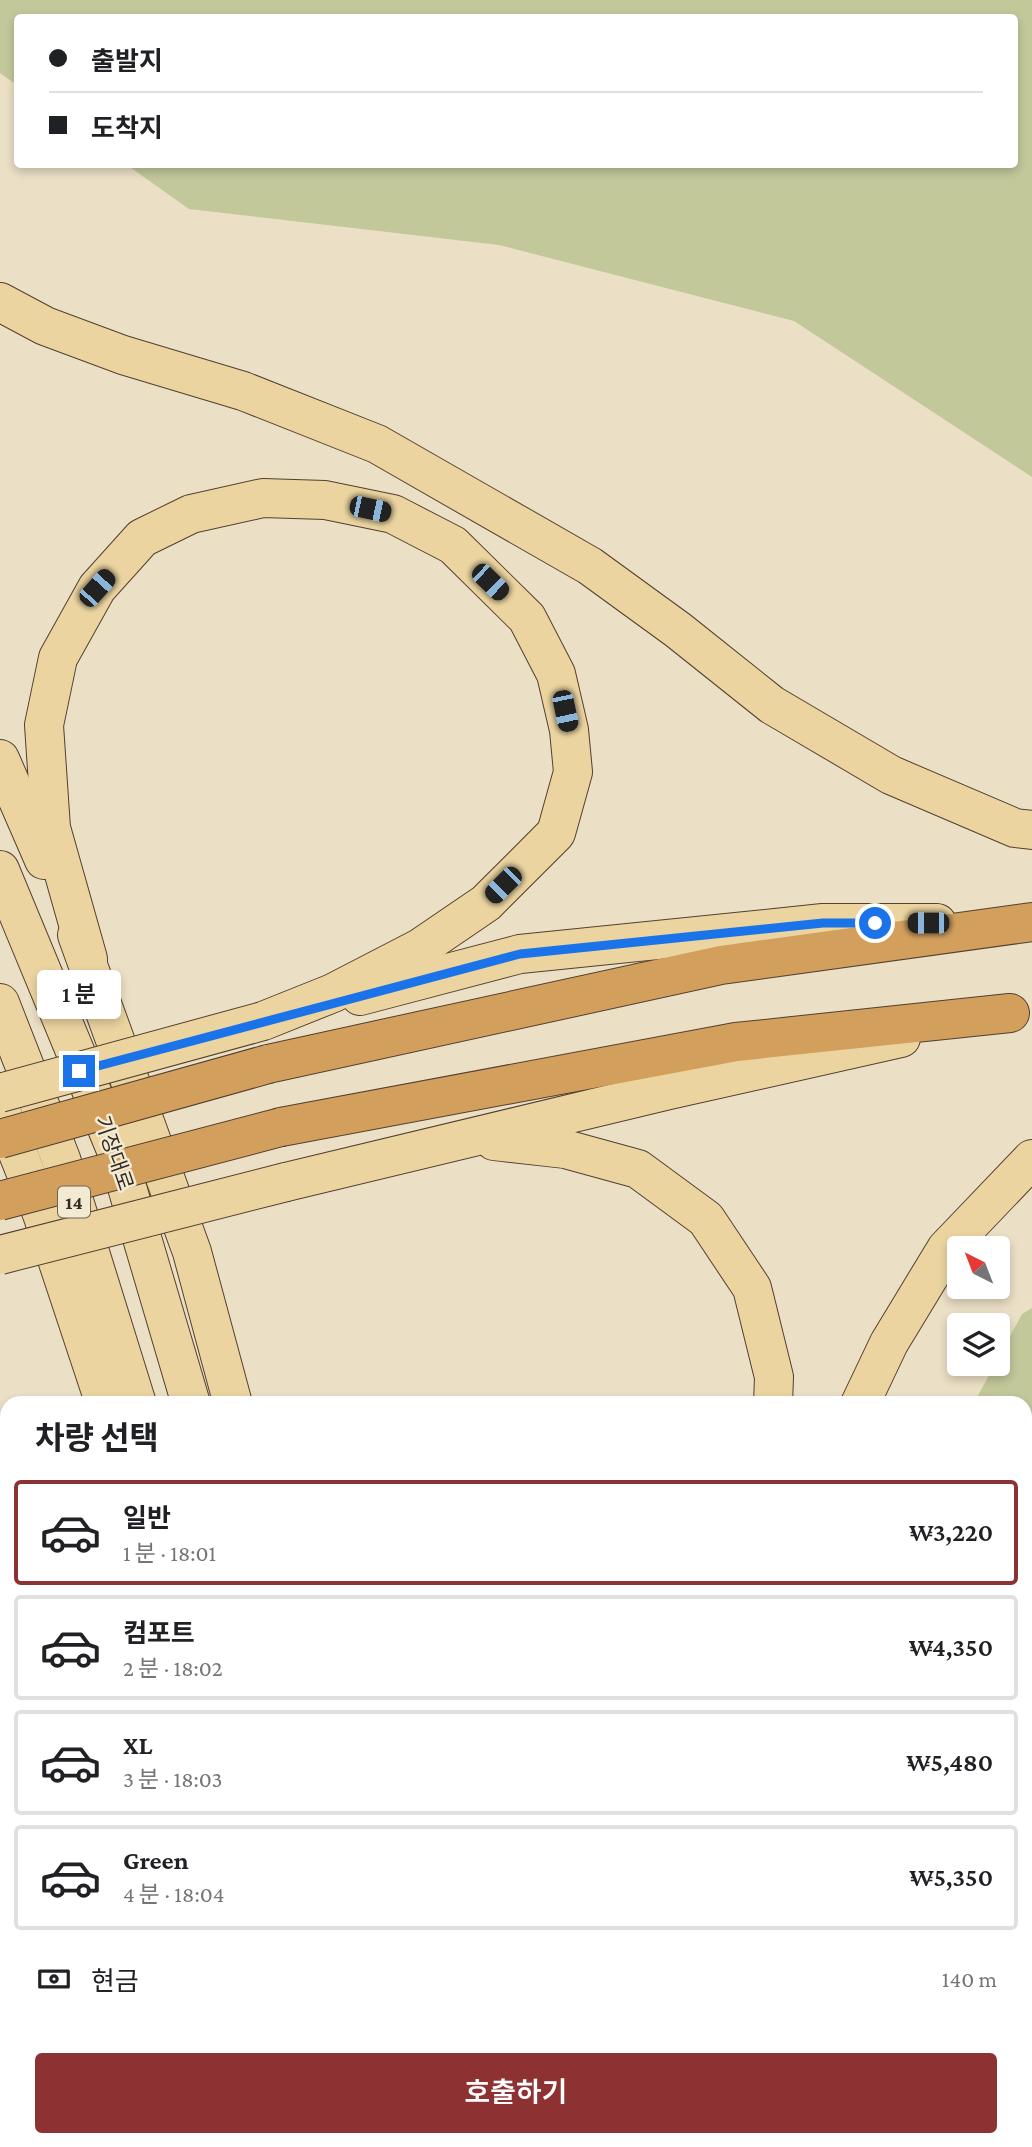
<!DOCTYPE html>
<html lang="ko">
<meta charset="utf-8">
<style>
:root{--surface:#fff;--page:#f2f2f2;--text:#202124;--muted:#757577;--line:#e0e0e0;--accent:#8e3132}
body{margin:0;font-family:"Crimson Pro","Noto Sans KR",serif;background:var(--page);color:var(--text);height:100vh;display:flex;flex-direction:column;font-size:26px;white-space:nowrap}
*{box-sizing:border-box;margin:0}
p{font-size:23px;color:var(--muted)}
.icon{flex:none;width:38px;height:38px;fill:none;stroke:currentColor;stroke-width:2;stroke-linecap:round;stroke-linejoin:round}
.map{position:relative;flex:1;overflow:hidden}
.sheet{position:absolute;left:0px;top:1396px;width:1032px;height:751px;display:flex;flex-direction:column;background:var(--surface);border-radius:21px 21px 0 0;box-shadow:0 4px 10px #0003}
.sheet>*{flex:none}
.hud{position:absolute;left:14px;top:14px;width:1004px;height:154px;border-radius:7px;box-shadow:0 4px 10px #0003;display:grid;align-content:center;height:154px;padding:0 35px;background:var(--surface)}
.needle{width:46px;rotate:318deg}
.buttons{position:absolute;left:947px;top:1236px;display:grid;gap:14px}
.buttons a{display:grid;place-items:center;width:63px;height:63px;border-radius:7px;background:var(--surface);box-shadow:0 4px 10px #0003;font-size:35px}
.end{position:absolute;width:32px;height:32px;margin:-16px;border:9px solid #1a73e8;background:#fff;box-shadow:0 0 0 4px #fff}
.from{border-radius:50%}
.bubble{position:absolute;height:49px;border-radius:7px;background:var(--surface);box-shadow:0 4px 10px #0003;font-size:23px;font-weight:600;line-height:49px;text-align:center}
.car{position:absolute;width:21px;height:42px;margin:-21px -10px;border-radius:9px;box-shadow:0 0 5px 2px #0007;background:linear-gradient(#222 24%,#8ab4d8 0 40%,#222 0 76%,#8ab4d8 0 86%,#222 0)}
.hud b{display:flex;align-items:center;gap:24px;height:66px;font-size:26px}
.hud b+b{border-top:2px solid var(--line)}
.hud i{width:18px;height:18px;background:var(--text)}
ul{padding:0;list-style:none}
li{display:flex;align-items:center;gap:21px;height:105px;margin:0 14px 10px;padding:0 21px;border:4px solid var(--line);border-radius:7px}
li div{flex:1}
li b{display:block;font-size:26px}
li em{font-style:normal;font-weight:600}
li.on{border-color:var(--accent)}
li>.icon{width:63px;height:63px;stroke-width:1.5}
h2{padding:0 35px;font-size:32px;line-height:84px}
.pay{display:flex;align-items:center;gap:18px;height:77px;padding:0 35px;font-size:26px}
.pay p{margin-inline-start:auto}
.primary-button{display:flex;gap:14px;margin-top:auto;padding:14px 35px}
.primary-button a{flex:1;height:80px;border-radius:7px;background:var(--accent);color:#fff;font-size:28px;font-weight:600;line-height:80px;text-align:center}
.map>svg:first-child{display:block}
.green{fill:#c2c89a}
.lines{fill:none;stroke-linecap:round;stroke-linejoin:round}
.minor-casing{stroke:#84725c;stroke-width:40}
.major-casing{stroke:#524030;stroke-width:40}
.highway-casing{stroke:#524030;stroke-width:40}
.minor{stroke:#f6edd8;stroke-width:38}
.major{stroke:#ebd4a0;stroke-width:38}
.highway{stroke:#d39f5c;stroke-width:38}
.major-bridge-casing{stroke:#524030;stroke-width:40;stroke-linecap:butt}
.highway-bridge-casing{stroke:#524030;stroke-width:40;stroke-linecap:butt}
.major-bridge{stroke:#ebd4a0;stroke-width:38}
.highway-bridge{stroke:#d39f5c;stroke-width:38}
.route{stroke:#1a73e8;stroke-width:9}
.labels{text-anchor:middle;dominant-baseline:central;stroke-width:5;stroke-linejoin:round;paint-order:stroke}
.shield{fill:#f3ead4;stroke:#6e6455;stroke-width:2}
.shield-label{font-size:19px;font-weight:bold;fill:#352a1f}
.street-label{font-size:21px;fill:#352a1f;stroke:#f3ead4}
</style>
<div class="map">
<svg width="1032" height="2147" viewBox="0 0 1032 2147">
<rect width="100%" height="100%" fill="#ebdfc5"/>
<g class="green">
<polygon points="0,0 1032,0 1032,477 794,321 499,245 189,209 127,165 1015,164 1015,18 18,18 17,85 0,73"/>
<polygon points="1032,1308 1032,2147 629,2147 629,2140 1026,2140 1026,1404 974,1403 1022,1314"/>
</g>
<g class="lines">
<g class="minor-casing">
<g id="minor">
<polyline points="0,2050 7,2053"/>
<polyline points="86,2140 92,2147"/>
</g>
</g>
<g class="major-casing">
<g id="major">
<polyline points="0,302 45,326 123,355 243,391 377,444 590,566 678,630 772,705 891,775 1015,828 1032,830"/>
<polyline points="0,759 44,860"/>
<polyline points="0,870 116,1150 191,1404"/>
<polyline points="77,935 192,1252 233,1404"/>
<polyline points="88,959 51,828 44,725 58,658 97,588 142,538 191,514 263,498 325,500 393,514 453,545 527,618 556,674 569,730 573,772 556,833 486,903 420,948 333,993 263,1021"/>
<polyline points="360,996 520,954 823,923 937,923"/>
<polyline points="0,1003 61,1159 137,1404"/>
<polyline points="0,1108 42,1214 105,1404"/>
<polyline points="494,1141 565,1149 638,1169 706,1219 752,1288 774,1377 773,1404"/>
<polyline points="286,1182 669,1090 901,1038"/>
<polyline points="860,1404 889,1343 946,1249 1032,1159"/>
<polyline points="0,1780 7,1776"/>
<polyline points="347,2140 349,2147"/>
<polyline points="383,2140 384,2147"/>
<polyline points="483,2140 483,2147"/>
</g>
</g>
<g class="highway-casing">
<g id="highway">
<polyline points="268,1064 721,965 1032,922"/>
<polyline points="281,1127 736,1042 1010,1013"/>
<polyline points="0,1992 7,1995"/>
<polyline points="192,2140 198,2147"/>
</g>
</g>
<use href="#minor" class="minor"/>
<use href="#major" class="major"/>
<use href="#highway" class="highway"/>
<g class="major-bridge-casing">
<g id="major-bridge">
<polyline points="0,1093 263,1021"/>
<polyline points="0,1255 286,1182"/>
</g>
</g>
<g class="highway-bridge-casing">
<g id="highway-bridge">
<polyline points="0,1139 268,1064"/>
<polyline points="0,1201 281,1127"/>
</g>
</g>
<use href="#major-bridge" class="major-bridge"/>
<use href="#highway-bridge" class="highway-bridge"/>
</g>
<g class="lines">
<polyline class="route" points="79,1071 520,954 823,923 875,923"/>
</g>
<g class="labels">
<rect class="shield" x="58" y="1186.5" width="32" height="31" rx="5"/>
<g class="shield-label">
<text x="74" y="1202">14</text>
</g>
<g class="street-label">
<text transform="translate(114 1153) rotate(71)">기장대로</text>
</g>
</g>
</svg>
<div class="buttons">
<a><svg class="needle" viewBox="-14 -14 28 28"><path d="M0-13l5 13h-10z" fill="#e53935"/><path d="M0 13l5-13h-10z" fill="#757577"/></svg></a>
<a><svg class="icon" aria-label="layers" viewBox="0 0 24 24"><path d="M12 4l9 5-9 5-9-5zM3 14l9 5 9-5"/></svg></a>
</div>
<i class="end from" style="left:875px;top:923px"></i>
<i class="end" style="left:79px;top:1071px"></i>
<div class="bubble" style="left:37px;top:970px;width:84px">1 분</div>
<i class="car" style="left:370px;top:509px;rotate:102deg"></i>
<i class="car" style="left:490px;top:582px;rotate:134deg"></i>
<i class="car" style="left:97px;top:588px;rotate:42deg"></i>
<i class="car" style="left:565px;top:711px;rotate:168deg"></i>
<i class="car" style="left:503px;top:885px;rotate:225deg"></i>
<i class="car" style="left:928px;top:923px;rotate:270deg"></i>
<div class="hud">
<b><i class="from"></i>출발지</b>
<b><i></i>도착지</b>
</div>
<section class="sheet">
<h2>차량 선택</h2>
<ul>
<li class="on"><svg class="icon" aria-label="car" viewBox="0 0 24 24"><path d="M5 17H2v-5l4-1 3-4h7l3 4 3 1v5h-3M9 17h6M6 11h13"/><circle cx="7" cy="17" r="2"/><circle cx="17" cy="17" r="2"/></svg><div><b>일반</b><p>1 분 · 18:01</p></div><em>₩3,220</em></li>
<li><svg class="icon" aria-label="car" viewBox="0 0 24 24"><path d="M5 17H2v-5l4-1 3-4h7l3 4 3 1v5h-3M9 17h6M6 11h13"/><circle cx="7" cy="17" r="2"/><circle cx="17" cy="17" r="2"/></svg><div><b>컴포트</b><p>2 분 · 18:02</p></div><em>₩4,350</em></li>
<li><svg class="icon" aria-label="car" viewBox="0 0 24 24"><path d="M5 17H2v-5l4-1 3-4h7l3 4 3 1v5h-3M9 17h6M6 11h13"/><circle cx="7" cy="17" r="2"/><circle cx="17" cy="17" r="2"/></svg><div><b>XL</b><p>3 분 · 18:03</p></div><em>₩5,480</em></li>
<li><svg class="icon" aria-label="car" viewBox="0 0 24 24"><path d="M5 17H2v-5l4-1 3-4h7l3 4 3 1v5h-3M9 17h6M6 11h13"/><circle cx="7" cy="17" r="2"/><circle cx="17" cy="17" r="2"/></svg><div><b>Green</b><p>4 분 · 18:04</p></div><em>₩5,350</em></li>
</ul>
<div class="pay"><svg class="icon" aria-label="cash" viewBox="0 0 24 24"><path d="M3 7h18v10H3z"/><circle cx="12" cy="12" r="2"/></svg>현금<p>140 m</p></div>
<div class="primary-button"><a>호출하기</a></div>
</section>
</div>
